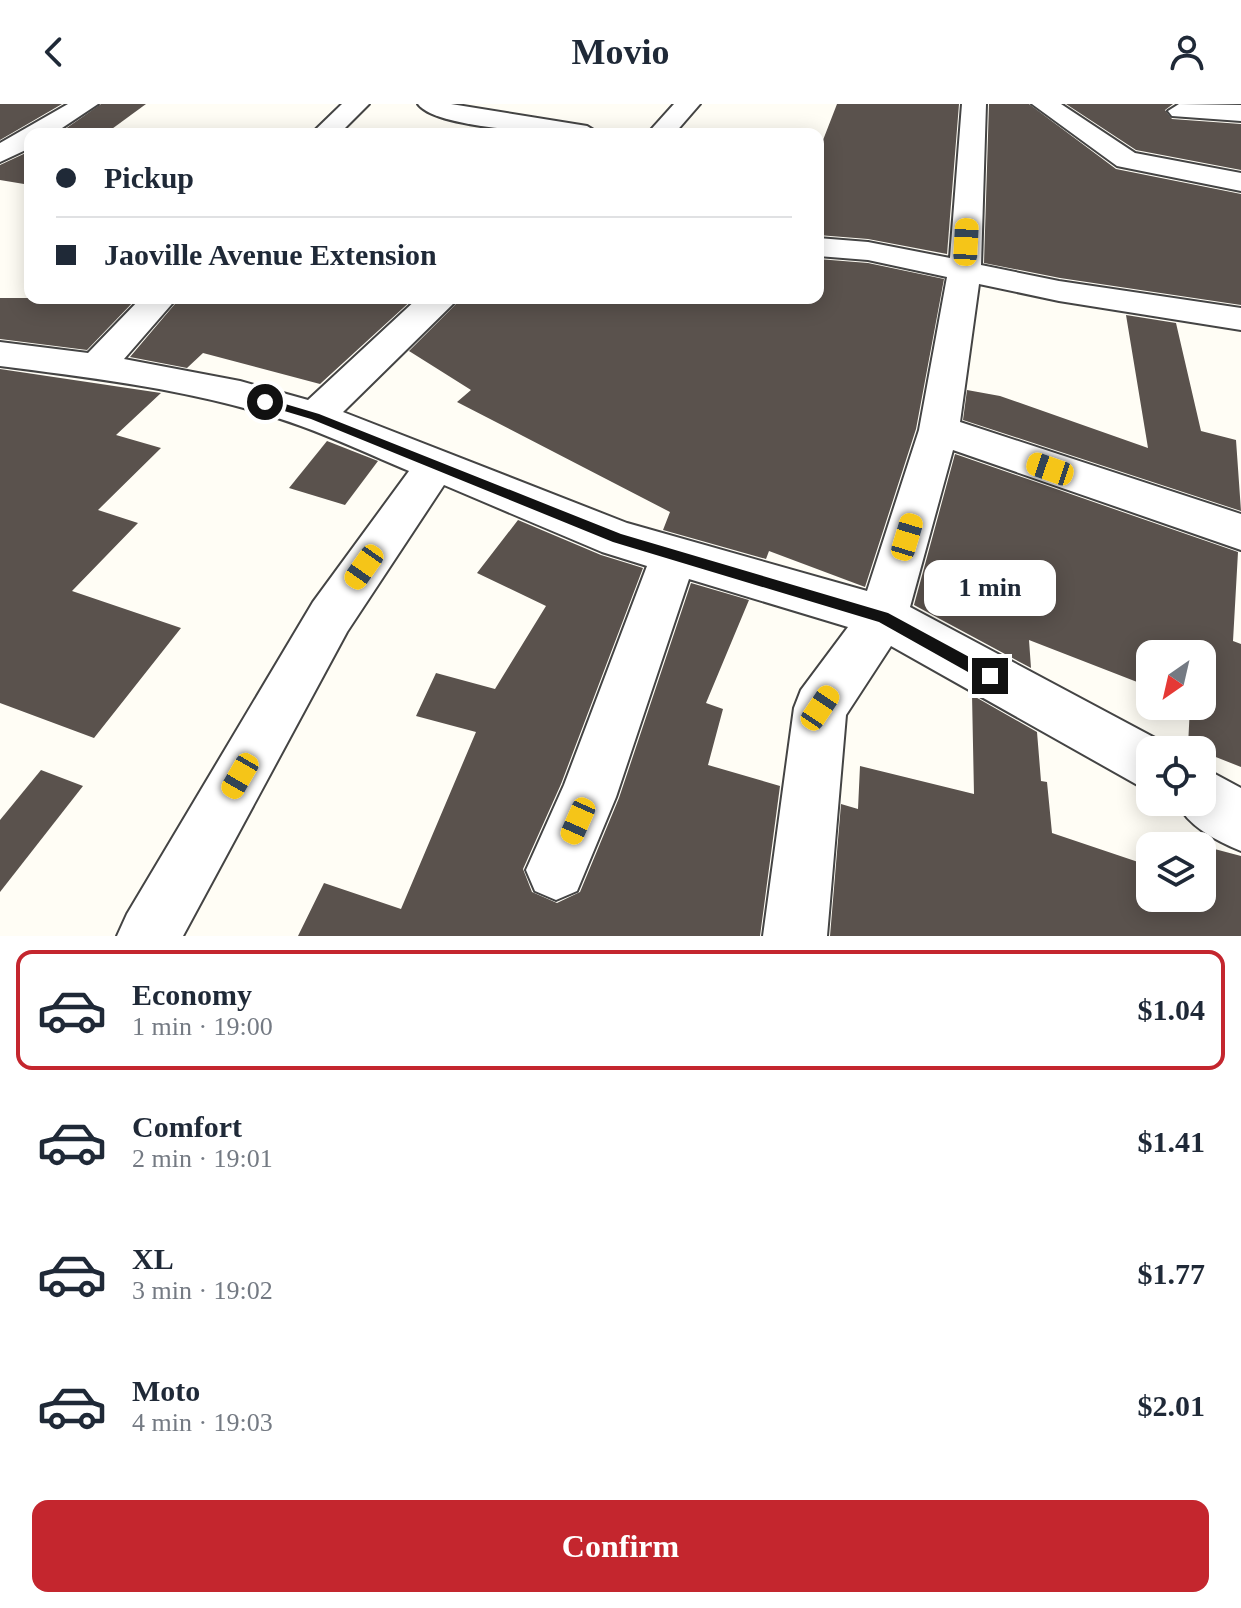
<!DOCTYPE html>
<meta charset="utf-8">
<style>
:root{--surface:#fff;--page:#f6f6f7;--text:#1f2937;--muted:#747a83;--line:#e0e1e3;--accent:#c4262e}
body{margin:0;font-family:Georgia,serif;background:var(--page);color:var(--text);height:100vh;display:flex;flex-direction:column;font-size:30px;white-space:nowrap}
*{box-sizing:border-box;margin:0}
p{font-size:26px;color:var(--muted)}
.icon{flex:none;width:44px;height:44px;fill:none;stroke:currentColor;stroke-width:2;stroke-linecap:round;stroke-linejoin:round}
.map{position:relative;height:832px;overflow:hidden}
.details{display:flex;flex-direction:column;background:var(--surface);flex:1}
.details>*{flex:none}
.banner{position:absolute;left:24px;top:24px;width:800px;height:176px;border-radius:16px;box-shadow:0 4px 20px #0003;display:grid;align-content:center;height:176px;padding:0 32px;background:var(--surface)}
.needle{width:52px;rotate:214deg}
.buttons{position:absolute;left:1136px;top:536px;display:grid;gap:16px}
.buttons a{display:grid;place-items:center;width:80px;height:80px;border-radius:16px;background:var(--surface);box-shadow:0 4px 20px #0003;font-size:40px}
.end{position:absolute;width:36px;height:36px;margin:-18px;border:10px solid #111;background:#fff;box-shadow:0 0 0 4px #fff}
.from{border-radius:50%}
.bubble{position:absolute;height:56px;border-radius:16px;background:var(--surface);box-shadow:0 4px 20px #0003;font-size:26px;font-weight:700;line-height:56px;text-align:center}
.car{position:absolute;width:24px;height:48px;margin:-24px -12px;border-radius:10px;box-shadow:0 0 6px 2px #0007;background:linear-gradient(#f5c518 24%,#345 0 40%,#f5c518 0 76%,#345 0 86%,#f5c518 0)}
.banner b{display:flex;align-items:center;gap:28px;height:76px;font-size:30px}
.banner b+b{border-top:2px solid var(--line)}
.banner i{width:20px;height:20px;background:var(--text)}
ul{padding:14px 0 0;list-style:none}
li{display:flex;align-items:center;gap:24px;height:120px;margin:0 16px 12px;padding:0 16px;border:4px solid transparent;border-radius:16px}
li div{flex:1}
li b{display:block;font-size:30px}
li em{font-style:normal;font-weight:700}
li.current{border-color:var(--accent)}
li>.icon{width:72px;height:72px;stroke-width:1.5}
.button{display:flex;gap:16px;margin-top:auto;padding:16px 32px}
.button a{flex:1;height:92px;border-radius:16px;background:var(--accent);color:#fff;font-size:32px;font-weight:700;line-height:92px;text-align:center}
header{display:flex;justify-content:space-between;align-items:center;height:104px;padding:0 32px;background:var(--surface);font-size:36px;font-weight:700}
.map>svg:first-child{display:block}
.building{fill:#5a524d}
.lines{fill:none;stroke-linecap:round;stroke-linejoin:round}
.street-casing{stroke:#444;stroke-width:4}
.street{fill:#fff;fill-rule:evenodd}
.route{fill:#111}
</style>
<header><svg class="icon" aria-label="back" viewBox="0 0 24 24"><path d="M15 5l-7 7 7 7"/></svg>Movio<svg class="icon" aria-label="person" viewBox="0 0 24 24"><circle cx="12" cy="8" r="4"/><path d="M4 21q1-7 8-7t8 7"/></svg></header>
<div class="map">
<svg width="1241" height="832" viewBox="0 0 1241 832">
<rect width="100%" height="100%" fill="#fffdf5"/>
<g class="building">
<polygon points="0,0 62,0 0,36"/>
<polygon points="101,0 146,0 105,30 58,30"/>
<polygon points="837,0 959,0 947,150 868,135 818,131 818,49"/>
<polygon points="989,0 1029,0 1116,65 1241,90 1241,201 1060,174 984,159"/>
<polygon points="1066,0 1173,0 1165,6 1172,15 1241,20 1241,66 1136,46"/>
<polygon points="30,47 30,81 0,76 0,61"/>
<polygon points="818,155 868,159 944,175 916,325 865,483 769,447 766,455 663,426 670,408 457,298 471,286 409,247 462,194 818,194"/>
<polygon points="0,194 137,194 87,246 0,235"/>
<polygon points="180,194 414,194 320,280 203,249 187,264 130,253"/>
<polygon points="1126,211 1176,219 1201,327 1236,336 1241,407 963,316 967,286 1000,292 1148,344"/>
<polygon points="0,265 161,289 116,331 161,344 98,406 138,419 72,487 181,524 94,634 0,599"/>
<polygon points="327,337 378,357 345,401 289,384"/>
<polygon points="955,350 1238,448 1233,537 1241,540 1241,663 1188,642 1190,602 1202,602 1202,550 1150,550 1150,583 1029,536 1031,564 914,501"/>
<polygon points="518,416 601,451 643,464 561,680 523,765 532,788 557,799 580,788 619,694 691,479 749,496 706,599 723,605 708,661 780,682 760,832 298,832 324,779 401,805 476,628 416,612 436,569 495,585 546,502 477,469"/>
<polygon points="972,591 1037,628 1041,677 1047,678 1052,729 1150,762 1150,794 1202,794 1202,742 1189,742 1188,738 1241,752 1241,832 830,832 841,700 858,705 860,662 974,690"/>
<polygon points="41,666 83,682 0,788 0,716"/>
</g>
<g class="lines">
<g class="street-casing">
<g id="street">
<polygon points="68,0 98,0 53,30 30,30 30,44 0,58 0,39"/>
<polygon points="342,0 369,0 339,30 311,30"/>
<path d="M418,0H451L587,22L600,30C567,30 436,26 418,0Z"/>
<polygon points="674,0 700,0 674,30 647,30"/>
<path d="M962,0H986L981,161L1059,177L1241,204V226L1059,197L979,180L960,318L1241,410V446L953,346L910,503L1170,642L1171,646H1150V688L891,542L846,611L827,832H763L794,604L801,586L848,523L689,475L616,693L577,787L556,796L535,787L526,766L564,681L647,462L602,448L444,381L347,528L183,832H117L127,810L313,498L409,367C373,352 337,335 301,322C205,287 100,275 0,262V238L88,249L141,194H177L124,255L240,277L308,296L418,194H459L343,308L627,419L867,487L919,326L947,173L868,156L818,152V134L868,138L950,154Z"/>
<polygon points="1032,0 1061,0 1135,49 1241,69 1241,87 1117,62"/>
<polygon points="1179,0 1241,1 1241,17 1172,12 1168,7"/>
<path d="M1202,663L1241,684V747C1217,737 1187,722 1177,698H1202Z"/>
</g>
</g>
<use href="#street" class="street"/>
</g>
<polygon class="route" points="265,294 319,310 621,430 888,509 995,567 997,572 995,577 984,577 879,518 613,438 311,315 261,300 260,298"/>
</svg>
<div class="buttons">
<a><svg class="needle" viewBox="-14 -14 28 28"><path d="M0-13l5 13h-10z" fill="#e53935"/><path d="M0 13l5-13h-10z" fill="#747a83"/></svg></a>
<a><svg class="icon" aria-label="locate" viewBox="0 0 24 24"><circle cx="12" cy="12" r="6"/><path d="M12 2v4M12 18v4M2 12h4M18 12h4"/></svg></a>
<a><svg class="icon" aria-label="layers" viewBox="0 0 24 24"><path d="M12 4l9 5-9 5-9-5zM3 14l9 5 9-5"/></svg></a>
</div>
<i class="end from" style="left:265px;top:298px"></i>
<i class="end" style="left:990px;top:572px"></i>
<div class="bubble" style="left:924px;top:456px;width:132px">1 min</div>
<i class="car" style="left:966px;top:138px;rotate:3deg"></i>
<i class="car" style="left:1050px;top:365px;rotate:289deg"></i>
<i class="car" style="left:907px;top:433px;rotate:17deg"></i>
<i class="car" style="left:364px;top:463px;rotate:215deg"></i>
<i class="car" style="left:820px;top:604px;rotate:34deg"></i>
<i class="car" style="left:240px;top:672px;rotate:210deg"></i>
<i class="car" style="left:578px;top:717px;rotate:204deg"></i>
<div class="banner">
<b><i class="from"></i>Pickup</b>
<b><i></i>Jaoville Avenue Extension</b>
</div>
</div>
<section class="details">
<ul>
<li class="current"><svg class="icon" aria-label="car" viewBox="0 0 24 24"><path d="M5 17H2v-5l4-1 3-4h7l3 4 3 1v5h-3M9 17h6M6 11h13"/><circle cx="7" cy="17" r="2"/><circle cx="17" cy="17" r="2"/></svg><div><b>Economy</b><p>1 min · 19:00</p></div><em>$1.04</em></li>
<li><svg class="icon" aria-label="car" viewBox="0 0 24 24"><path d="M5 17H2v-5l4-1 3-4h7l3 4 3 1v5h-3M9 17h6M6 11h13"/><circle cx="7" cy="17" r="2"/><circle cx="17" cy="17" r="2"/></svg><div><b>Comfort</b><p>2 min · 19:01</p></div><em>$1.41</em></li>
<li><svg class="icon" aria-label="car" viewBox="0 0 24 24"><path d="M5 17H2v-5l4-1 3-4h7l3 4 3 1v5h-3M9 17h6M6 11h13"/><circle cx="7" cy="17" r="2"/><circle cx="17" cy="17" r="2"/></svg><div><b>XL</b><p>3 min · 19:02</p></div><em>$1.77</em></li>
<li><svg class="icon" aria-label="car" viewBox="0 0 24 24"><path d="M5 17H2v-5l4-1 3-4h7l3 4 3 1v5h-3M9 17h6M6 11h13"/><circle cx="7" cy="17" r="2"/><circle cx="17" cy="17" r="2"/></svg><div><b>Moto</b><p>4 min · 19:03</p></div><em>$2.01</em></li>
</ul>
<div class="button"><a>Confirm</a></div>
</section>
